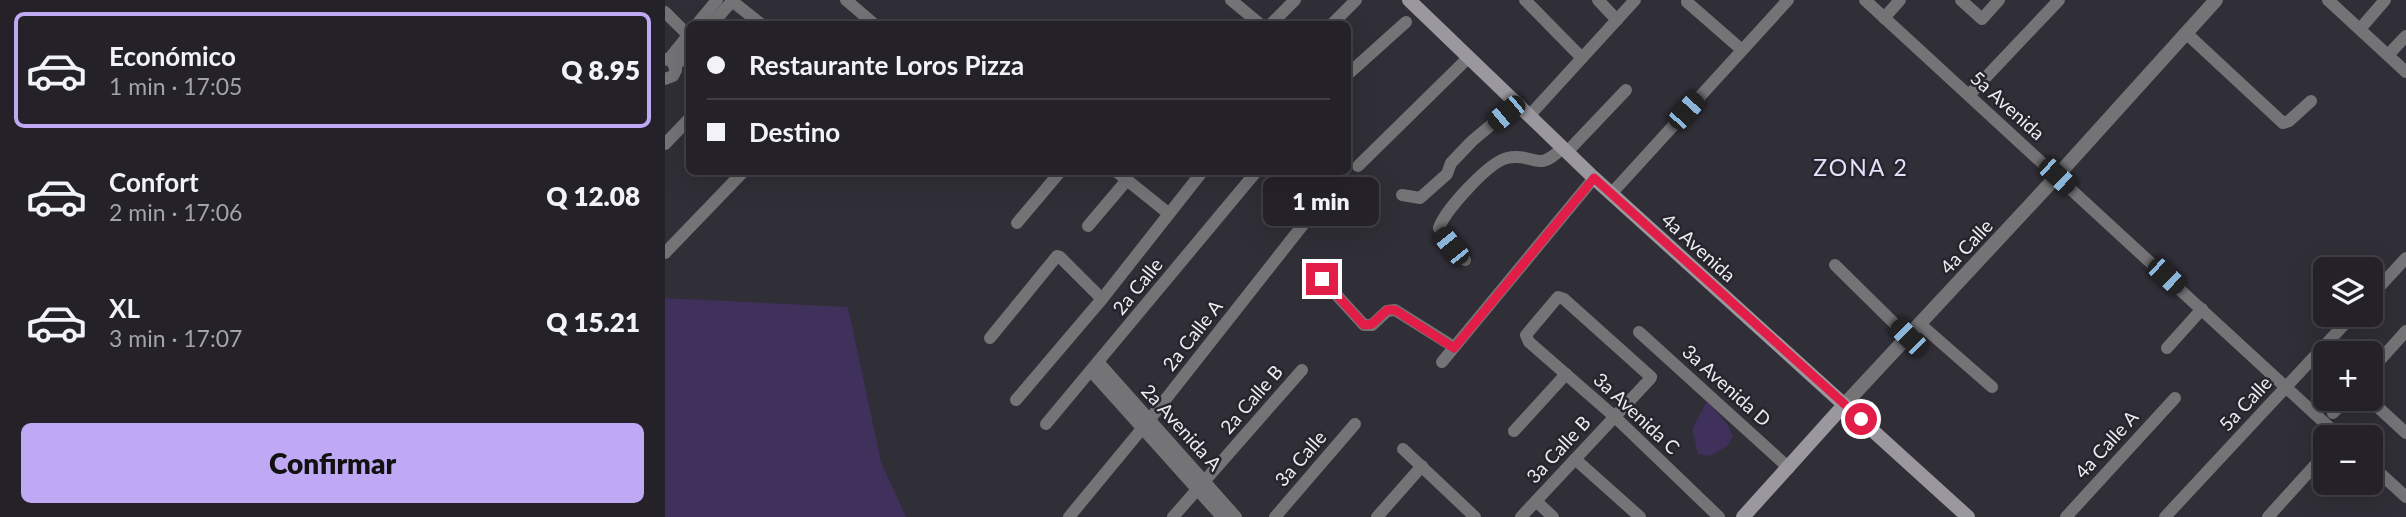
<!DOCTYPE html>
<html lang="es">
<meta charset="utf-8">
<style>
:root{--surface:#242228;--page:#2c2a30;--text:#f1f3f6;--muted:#a3a4a8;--line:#413f45;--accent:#bfa9f4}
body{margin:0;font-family:Lato,sans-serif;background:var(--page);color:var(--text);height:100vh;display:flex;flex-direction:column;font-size:26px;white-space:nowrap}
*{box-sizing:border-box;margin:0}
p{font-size:23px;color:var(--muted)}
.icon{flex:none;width:38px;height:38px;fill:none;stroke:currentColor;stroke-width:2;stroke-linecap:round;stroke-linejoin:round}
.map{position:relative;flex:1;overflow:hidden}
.panel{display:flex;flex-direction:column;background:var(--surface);width:665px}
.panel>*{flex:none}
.hud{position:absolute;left:21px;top:21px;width:665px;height:154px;border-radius:10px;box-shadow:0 7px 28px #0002,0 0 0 2px var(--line);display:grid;align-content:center;height:154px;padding:0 21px;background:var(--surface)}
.buttons{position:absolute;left:1648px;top:257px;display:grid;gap:14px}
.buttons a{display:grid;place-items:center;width:70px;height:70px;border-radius:10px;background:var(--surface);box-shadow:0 7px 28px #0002,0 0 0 2px var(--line);font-size:35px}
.end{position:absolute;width:32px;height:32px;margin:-16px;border:9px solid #e11d48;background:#fff;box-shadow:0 0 0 4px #fff}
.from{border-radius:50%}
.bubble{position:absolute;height:49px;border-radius:10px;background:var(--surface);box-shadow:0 7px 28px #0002,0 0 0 2px var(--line);font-size:23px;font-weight:800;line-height:49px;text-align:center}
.car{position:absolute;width:21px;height:42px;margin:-21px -10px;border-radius:9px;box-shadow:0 0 5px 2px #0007;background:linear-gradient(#222 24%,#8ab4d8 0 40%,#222 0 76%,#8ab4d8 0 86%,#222 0)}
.hud b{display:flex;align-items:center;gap:24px;height:66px;font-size:26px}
.hud b+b{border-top:2px solid var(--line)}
.hud i{width:18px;height:18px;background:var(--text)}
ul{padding:12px 0 0;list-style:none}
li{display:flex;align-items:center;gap:21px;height:116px;margin:0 14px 10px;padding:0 7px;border:4px solid transparent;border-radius:10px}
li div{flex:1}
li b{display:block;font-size:26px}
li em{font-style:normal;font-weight:800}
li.on{border-color:var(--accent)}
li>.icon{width:63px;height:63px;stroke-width:1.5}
.action{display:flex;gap:14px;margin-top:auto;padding:14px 21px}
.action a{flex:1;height:80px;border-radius:10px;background:var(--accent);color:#111;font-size:28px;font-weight:800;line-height:80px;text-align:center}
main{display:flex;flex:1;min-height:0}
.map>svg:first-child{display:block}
.green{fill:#3f305c}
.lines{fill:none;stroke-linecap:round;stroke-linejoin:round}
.minor{stroke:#747376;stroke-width:12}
.tertiary{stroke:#747376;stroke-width:14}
.secondary{stroke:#9a989e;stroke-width:14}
.route{stroke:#e11d48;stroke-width:9}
.labels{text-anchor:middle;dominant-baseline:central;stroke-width:5;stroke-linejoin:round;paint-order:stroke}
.street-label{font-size:19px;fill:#eeecf1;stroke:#26242c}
.quarter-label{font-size:23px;letter-spacing:2px;fill:#e6dffc;stroke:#26242c}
</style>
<main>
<section class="panel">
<ul>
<li class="on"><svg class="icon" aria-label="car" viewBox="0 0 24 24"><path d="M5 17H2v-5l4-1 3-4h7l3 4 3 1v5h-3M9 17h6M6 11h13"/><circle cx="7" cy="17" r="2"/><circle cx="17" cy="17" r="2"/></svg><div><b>Económico</b><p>1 min · 17:05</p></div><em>Q 8.95</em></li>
<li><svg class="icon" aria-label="car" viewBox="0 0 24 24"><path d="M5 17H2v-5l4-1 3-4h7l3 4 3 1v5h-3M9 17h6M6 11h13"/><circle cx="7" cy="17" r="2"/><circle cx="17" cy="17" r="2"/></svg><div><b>Confort</b><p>2 min · 17:06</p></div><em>Q 12.08</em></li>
<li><svg class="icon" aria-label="car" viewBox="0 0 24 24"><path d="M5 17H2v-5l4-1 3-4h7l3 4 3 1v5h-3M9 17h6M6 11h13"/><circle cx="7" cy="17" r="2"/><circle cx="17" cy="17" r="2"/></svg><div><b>XL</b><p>3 min · 17:07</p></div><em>Q 15.21</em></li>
</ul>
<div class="action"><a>Confirmar</a></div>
</section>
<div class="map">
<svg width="1741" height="517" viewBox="0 0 1741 517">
<rect width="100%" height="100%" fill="#302e36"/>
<g class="green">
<polygon points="0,298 183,307 216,462 241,517 0,517"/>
<polygon points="1042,401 1062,424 1068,437 1062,446 1045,456 1033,454 1027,429"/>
</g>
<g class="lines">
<g class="minor">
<polyline points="181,0 209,24"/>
<polyline points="566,0 595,24"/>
<polyline points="860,0 917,58"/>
<polyline points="933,0 952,20"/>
<polyline points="1200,0 1676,438"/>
<polyline points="1296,0 1317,19 1334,0"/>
<polyline points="1663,0 1741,72"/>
<polyline points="67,1 96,24"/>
<polyline points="1022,2 1077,50"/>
<polyline points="0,12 23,35"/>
<polyline points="1219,18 1235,0"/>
<polyline points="32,24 52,0"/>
<polyline points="47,24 68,0"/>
<polyline points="606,24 630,0"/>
<polyline points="667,24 691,0"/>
<polyline points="1695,29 1720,0"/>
<polyline points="1521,33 1618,123 1624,121 1646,101"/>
<polyline points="1723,55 1741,36"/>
<polyline points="0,59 7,61 11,70 8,76 0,79"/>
<polyline points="4,59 24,34"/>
<polyline points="10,67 24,50"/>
<polyline points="682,75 741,22"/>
<polyline points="1304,95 1394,0"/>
<polyline points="864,116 970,0"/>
<polyline points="0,144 24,119"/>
<polyline points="902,152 961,90"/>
<polyline points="693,166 804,57"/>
<polyline points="452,172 503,213"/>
<polyline points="946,194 1123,0"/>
<polyline points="737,195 755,198 782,174 786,163 807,141 851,104"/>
<polyline points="352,223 395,172"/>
<polyline points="423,226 462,180"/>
<polyline points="0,253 78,172"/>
<path d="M800,260L774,228C780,210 824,162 842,158C869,152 872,174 897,148"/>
<polyline points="1170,265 1243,337"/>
<polyline points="657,279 699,325 707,325 722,311 730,310 789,347"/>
<polyline points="1706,296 1741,258"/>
<polyline points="1255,324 1327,387"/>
<polyline points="974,332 1124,468"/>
<polyline points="325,338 392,256 395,257 437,299"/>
<polyline points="1502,348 1537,309"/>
<polyline points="777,362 929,178"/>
<polyline points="434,363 571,517"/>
<polyline points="1706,370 1741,331"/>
<polyline points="426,371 557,517"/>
<polyline points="1704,399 1741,433"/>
<polyline points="351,400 437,299 537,172"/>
<polyline points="1668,413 1681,399"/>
<polyline points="381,424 591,172"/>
<polyline points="849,431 901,374"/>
<polyline points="738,449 810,517"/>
<polyline points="910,459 975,517"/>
<polyline points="1706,465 1741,497"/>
<polyline points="871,501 888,517"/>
<polyline points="404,517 485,419 678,174"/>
<polyline points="508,517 637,370"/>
<polyline points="610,517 690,424"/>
<polyline points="712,517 757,466"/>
<polyline points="856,517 985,379 986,377 899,299 893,297 861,335 864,342 950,417 1054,517"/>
<polyline points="1401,517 1510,398"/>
<polyline points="1500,517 1688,315"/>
<polyline points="1603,517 1661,453"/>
</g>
<polyline class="tertiary" points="1179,405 1392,176 1551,0"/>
<g class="secondary">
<polyline points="744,0 929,178 1303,517"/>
<polyline points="1078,517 1179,405"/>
</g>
</g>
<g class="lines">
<polyline class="route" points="657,279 699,325 707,324 722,310 730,310 789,348 929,178 1196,419"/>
</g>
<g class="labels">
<g class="street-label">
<text transform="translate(1343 105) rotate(42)">5a Avenida</text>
<text transform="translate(1301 246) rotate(-47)">4a Calle</text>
<text transform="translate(1034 247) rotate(42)">4a Avenida</text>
<text transform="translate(472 286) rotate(-51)">2a Calle</text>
<text transform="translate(527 335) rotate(-52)">2a Calle A</text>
<text transform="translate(1062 385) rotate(42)">3a Avenida D</text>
<text transform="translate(586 399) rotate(-49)">2a Calle B</text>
<text transform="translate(1580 403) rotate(-47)">5a Calle</text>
<text transform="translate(972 413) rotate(43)">3a Avenida C</text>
<text transform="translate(517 427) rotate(48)">2a Avenida A</text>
<text transform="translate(1441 444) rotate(-48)">4a Calle A</text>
<text transform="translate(893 449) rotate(-47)">3a Calle B</text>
<text transform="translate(635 458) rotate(-49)">3a Calle</text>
</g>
<g class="quarter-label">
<text x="1196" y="167">ZONA 2</text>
</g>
</g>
</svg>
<div class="buttons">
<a><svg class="icon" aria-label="layers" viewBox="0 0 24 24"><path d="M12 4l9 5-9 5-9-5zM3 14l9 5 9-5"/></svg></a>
<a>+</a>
<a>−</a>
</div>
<i class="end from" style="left:1196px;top:419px"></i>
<i class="end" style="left:657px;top:279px"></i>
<div class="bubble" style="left:598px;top:177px;width:116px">1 min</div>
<i class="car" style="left:1021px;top:111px;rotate:42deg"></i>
<i class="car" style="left:841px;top:113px;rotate:230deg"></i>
<i class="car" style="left:1392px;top:176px;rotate:133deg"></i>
<i class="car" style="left:786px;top:246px;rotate:321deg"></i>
<i class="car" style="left:1501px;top:276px;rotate:133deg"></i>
<i class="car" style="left:1243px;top:337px;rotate:315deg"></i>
<div class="hud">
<b><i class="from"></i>Restaurante Loros Pizza</b>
<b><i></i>Destino</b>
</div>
</div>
</main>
